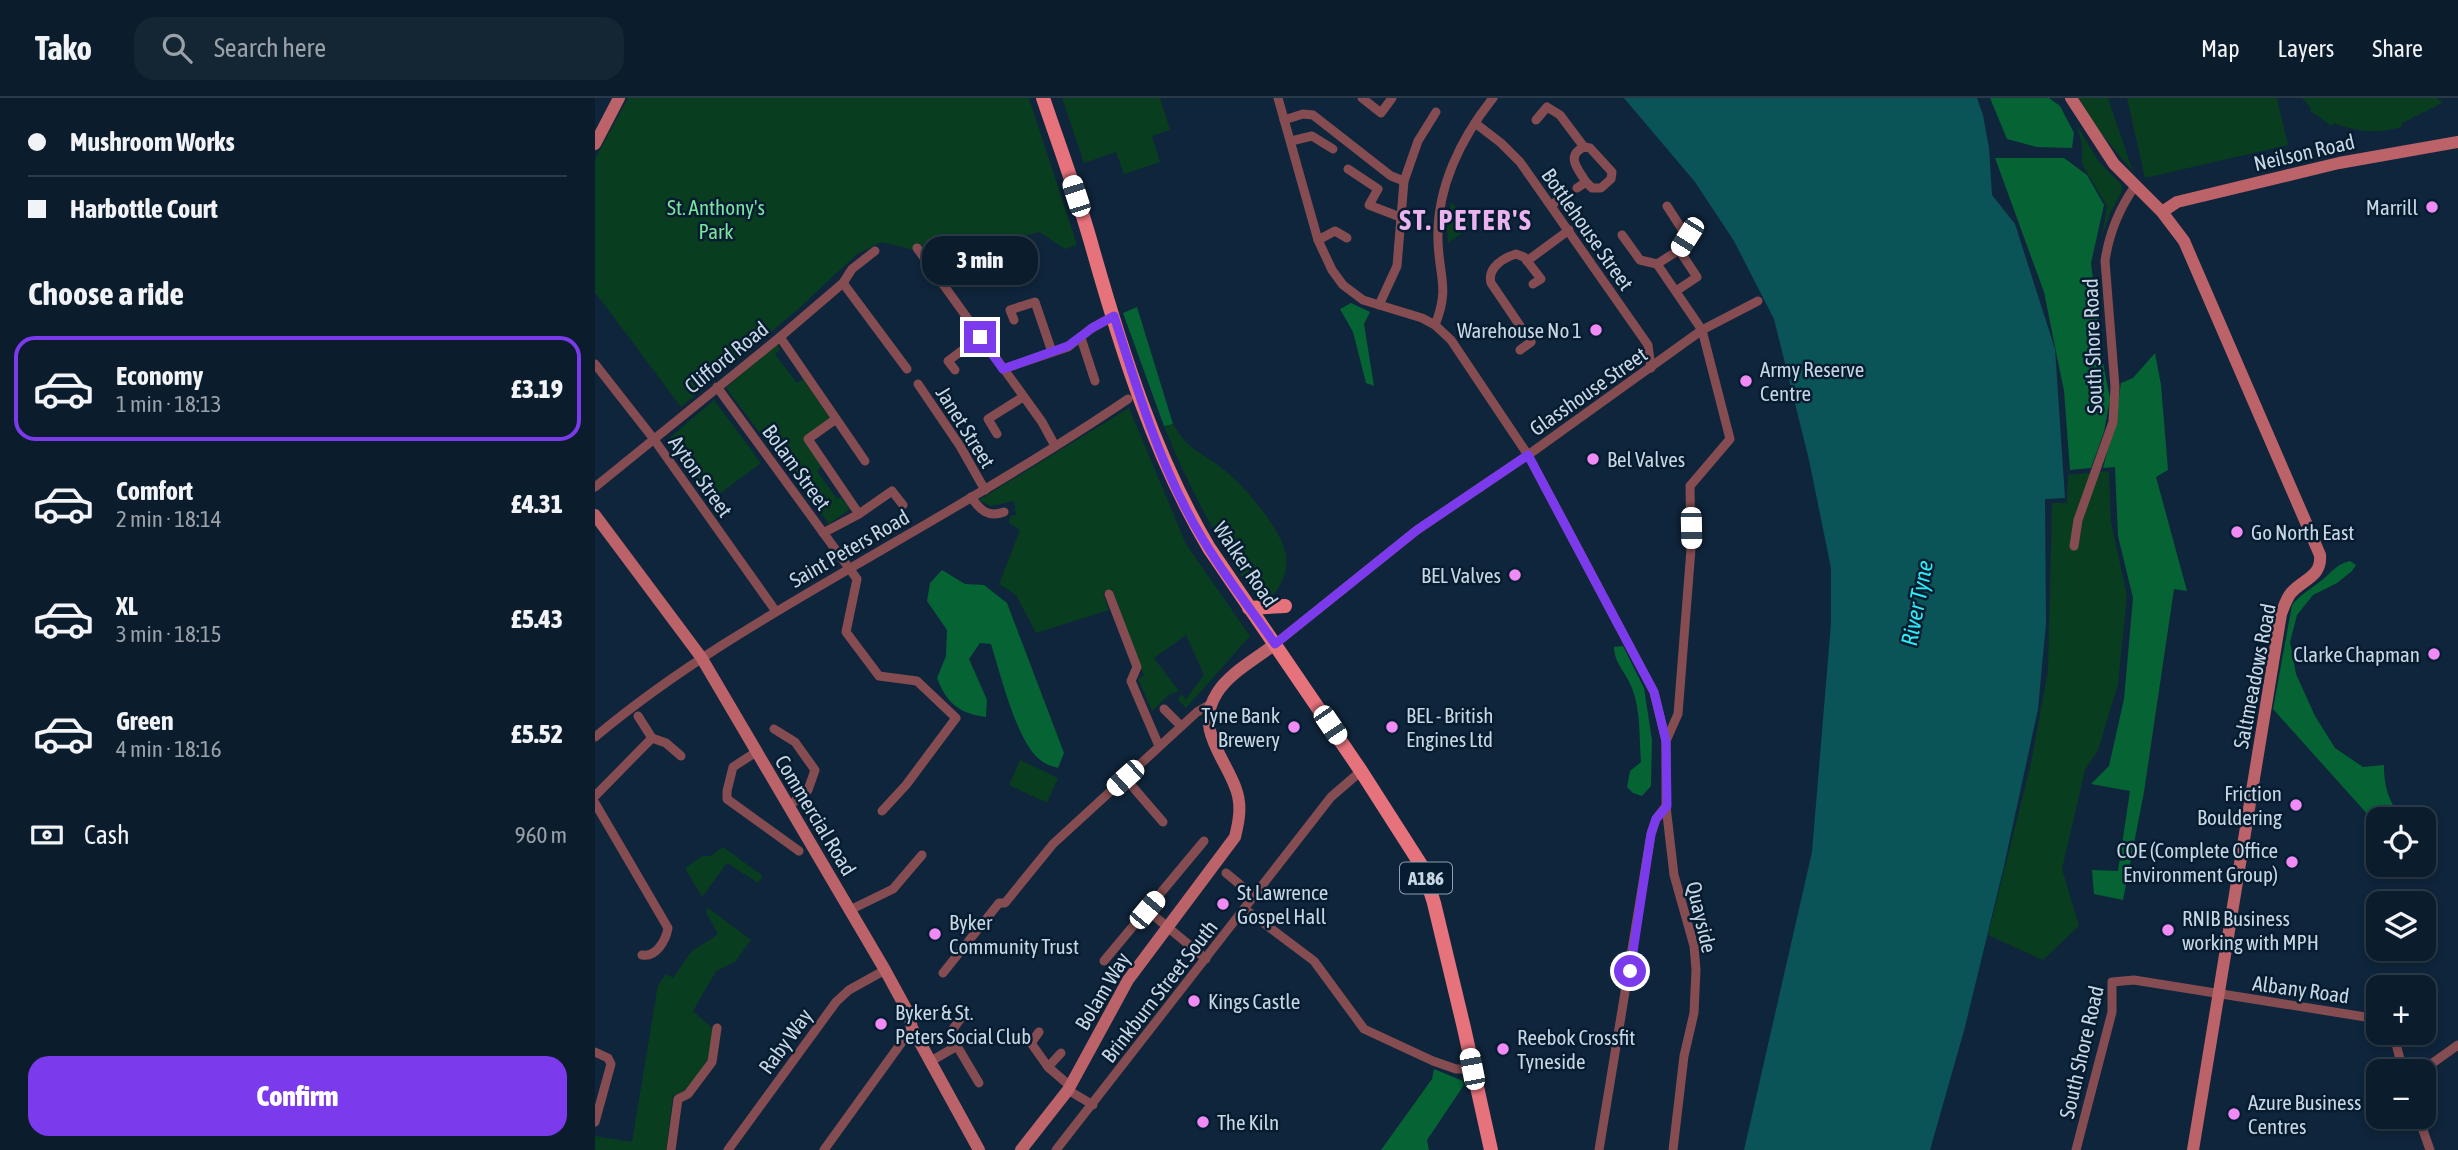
<!DOCTYPE html>
<meta charset="utf-8">
<style>
:root{--surface:#0b1c2c;--page:#142534;--text:#f1f3f6;--muted:#9aa1a9;--line:#2b3a48;--accent:#7c3aed}
body{margin:0;font-family:"Asap Condensed",sans-serif;background:var(--page);color:var(--text);height:100vh;display:flex;flex-direction:column;font-size:26px;white-space:nowrap}
*{box-sizing:border-box;margin:0}
p{font-size:23px;color:var(--muted)}
.icon{flex:none;width:38px;height:38px;fill:none;stroke:currentColor;stroke-width:2;stroke-linecap:round;stroke-linejoin:round}
.map{position:relative;flex:1;overflow:hidden}
.sheet{display:flex;flex-direction:column;background:var(--surface);width:595px}
.sheet>*{flex:none}
.banner{display:grid;align-content:center;height:154px;padding:0 28px;background:var(--surface)}
.controls{position:absolute;left:1771px;top:709px;display:grid;gap:14px}
.controls a{display:grid;place-items:center;width:70px;height:70px;border-radius:14px;background:var(--surface);box-shadow:0 4px 10px #0003,0 0 0 2px var(--line);font-size:35px}
.end{position:absolute;width:32px;height:32px;margin:-16px;border:9px solid #7c3aed;background:#fff;box-shadow:0 0 0 4px #fff}
.from{border-radius:50%}
.bubble{position:absolute;height:49px;border-radius:21px;background:var(--surface);box-shadow:0 4px 10px #0003,0 0 0 2px var(--line);font-size:23px;font-weight:800;line-height:49px;text-align:center}
.car{position:absolute;width:21px;height:42px;margin:-21px -10px;border-radius:9px;box-shadow:0 0 5px 2px #0007;background:linear-gradient(#fff 24%,#345 0 40%,#fff 0 76%,#345 0 86%,#fff 0)}
.banner b{display:flex;align-items:center;gap:24px;height:66px;font-size:26px}
.banner b+b{border-top:2px solid var(--line)}
.banner i{width:18px;height:18px;background:var(--text)}
ul{padding:0;list-style:none}
li{display:flex;align-items:center;gap:21px;height:105px;margin:0 14px 10px;padding:0 14px;border:4px solid transparent;border-radius:21px}
li div{flex:1}
li b{display:block;font-size:26px}
li em{font-style:normal;font-weight:800}
li.active{border-color:var(--accent)}
li>.icon{width:63px;height:63px;stroke-width:1.5}
h2{padding:0 28px;font-size:32px;line-height:84px}
.pay{display:flex;align-items:center;gap:18px;height:77px;padding:0 28px;font-size:26px}
.pay p{margin-inline-start:auto}
.action{display:flex;gap:14px;margin-top:auto;padding:14px 28px}
.action a{flex:1;height:80px;border-radius:21px;background:var(--accent);color:#fff;font-size:28px;font-weight:800;line-height:80px;text-align:center}
header{display:flex;align-items:center;gap:42px;box-sizing:border-box;height:98px;padding:0 35px;background:var(--surface);border-bottom:2px solid var(--line)}
header strong{font-size:33px}
nav{display:flex;gap:38px;margin-inline-start:auto;font-size:24px}
.search{width:490px;height:63px;background:var(--page);display:flex;align-items:center;gap:18px;box-sizing:border-box;padding:0 24px;border-radius:21px;color:var(--muted);font-size:26px}
main{display:flex;flex:1;min-height:0}
.map>svg:first-child{display:block}
.green{fill:#093d20}
.forest{fill:#066334}
.water{fill:#0a5458}
.lines{fill:none;stroke-linecap:round;stroke-linejoin:round}
.street{stroke:#854d51;stroke-width:9}
.secondary{stroke:#bc6269;stroke-width:12}
.primary{stroke:#e6727c;stroke-width:14}
.route{stroke:#7c3aed;stroke-width:9}
.poi-dot{fill:#f08bf6;stroke:#061c30;stroke-width:2.5}
.labels{text-anchor:middle;dominant-baseline:central;stroke-width:5;stroke-linejoin:round;paint-order:stroke}
.shield{fill:#061c30;stroke:#8e9faf;stroke-width:2}
.shield-label{font-size:19px;font-weight:bold;fill:#c9d7e5}
.street-label{font-size:21px;fill:#c9d7e5;stroke:#061c30}
.park-label{font-size:21px;fill:#7ae39e;stroke:#061c30}
.poi-label{font-size:21px;fill:#c9d7e5;stroke:#061c30;text-anchor:start}
.water-label{font-size:23px;font-style:italic;fill:#2debf6;stroke:#061c30}
.district-label{font-size:28px;font-weight:bold;letter-spacing:2px;fill:#ecb4ef;stroke:#061c30}
</style>
<header>
<strong>Tako</strong>
<div class="search"><svg class="icon" aria-label="search" viewBox="0 0 24 24"><circle cx="10" cy="10" r="6"/><path d="M15 15l6 6"/></svg>Search here</div>
<nav><a>Map</a><a>Layers</a><a>Share</a></nav>
</header>
<main>
<section class="sheet">
<div class="banner">
<b><i class="from"></i>Mushroom Works</b>
<b><i></i>Harbottle Court</b>
</div>
<h2>Choose a ride</h2>
<ul>
<li class="active"><svg class="icon" aria-label="car" viewBox="0 0 24 24"><path d="M5 17H2v-5l4-1 3-4h7l3 4 3 1v5h-3M9 17h6M6 11h13"/><circle cx="7" cy="17" r="2"/><circle cx="17" cy="17" r="2"/></svg><div><b>Economy</b><p>1 min · 18:13</p></div><em>£3.19</em></li>
<li><svg class="icon" aria-label="car" viewBox="0 0 24 24"><path d="M5 17H2v-5l4-1 3-4h7l3 4 3 1v5h-3M9 17h6M6 11h13"/><circle cx="7" cy="17" r="2"/><circle cx="17" cy="17" r="2"/></svg><div><b>Comfort</b><p>2 min · 18:14</p></div><em>£4.31</em></li>
<li><svg class="icon" aria-label="car" viewBox="0 0 24 24"><path d="M5 17H2v-5l4-1 3-4h7l3 4 3 1v5h-3M9 17h6M6 11h13"/><circle cx="7" cy="17" r="2"/><circle cx="17" cy="17" r="2"/></svg><div><b>XL</b><p>3 min · 18:15</p></div><em>£5.43</em></li>
<li><svg class="icon" aria-label="car" viewBox="0 0 24 24"><path d="M5 17H2v-5l4-1 3-4h7l3 4 3 1v5h-3M9 17h6M6 11h13"/><circle cx="7" cy="17" r="2"/><circle cx="17" cy="17" r="2"/></svg><div><b>Green</b><p>4 min · 18:16</p></div><em>£5.52</em></li>
</ul>
<div class="pay"><svg class="icon" aria-label="cash" viewBox="0 0 24 24"><path d="M3 7h18v10H3z"/><circle cx="12" cy="12" r="2"/></svg>Cash<p>960 m</p></div>
<div class="action"><a>Confirm</a></div>
</section>
<div class="map">
<svg width="1863" height="1052" viewBox="0 0 1863 1052">
<rect width="100%" height="100%" fill="#0f253b"/>
<g class="green">
<polygon points="33,0 434,0 482,147 470,151 444,134 350,160 287,144 262,156 201,213 86,309 0,194 0,61"/>
<polygon points="467,0 565,0 575,32 557,38 565,64 529,76 521,54 489,65"/>
<polygon points="1484,0 1513,0 1538,74 1501,29"/>
<polygon points="1532,0 1682,0 1693,47 1550,80"/>
<path d="M1707,0H1842L1847,5L1807,25L1806,29C1783,36 1762,34 1739,25L1737,28L1715,13L1716,10Z"/>
<polygon points="1481,26 1504,64 1527,87 1526,95 1515,115 1507,139 1512,108 1487,66 1487,46"/>
<polygon points="856,104 873,122 874,130 853,145 852,127"/>
<polygon points="182,246 185,251 180,256 202,285 208,281 236,322 210,342 227,368 222,373 242,401 246,399 255,411 234,426 131,290"/>
<polygon points="119,302 166,365 115,403 71,343"/>
<polygon points="534,310 591,446 655,538 591,610 583,602 586,596 591,601 609,577 591,537 559,560 584,593 575,596 557,613 543,581 549,578 517,491 508,495 514,512 441,535 421,497 404,486 425,432 414,425 415,418 421,417 419,403 396,408 384,402"/>
<path d="M578,326C595,355 606,353 629,372C649,387 684,429 690,453C695,472 686,489 674,502H663C624,446 595,392 569,328Z"/>
<polygon points="1514,373 1516,424 1532,498 1523,586 1503,652 1490,672 1467,771 1484,828 1448,862 1393,837 1436,665 1453,573 1457,405 1472,405 1473,377"/>
<polygon points="425,662 463,680 452,705 414,687"/>
<polygon points="128,749 168,778 163,785 132,765 107,799 90,770 108,758 116,758"/>
<polygon points="113,810 156,842 140,864 121,873 98,913 118,931 114,960 92,991 78,998 71,1052 0,1052 0,1038 37,1044 63,887 71,876 78,880 96,854 123,836 111,814"/>
</g>
<g class="forest">
<polygon points="1395,0 1454,0 1465,8 1479,35 1477,50 1442,49 1412,41"/>
<polygon points="1400,60 1469,60 1492,77 1509,107 1496,165 1508,265 1515,301 1509,334 1496,370 1475,372 1469,293 1449,194"/>
<polygon points="756,205 775,214 769,226 779,288 771,285 758,234 745,211"/>
<polygon points="542,209 578,326 569,328 528,215"/>
<polygon points="1560,255 1566,287 1573,372 1561,379 1592,493 1579,491 1549,694 1528,802 1499,796 1497,772 1523,773 1535,693 1496,686 1514,668 1529,601 1538,500 1523,438 1520,369 1508,370 1520,325 1526,285 1538,280"/>
<path d="M1755,463L1761,467L1757,473L1742,485L1718,497L1702,517L1695,544L1701,576L1720,618L1740,650L1768,669L1789,667C1789,690 1794,703 1807,721H1783V728L1678,611L1697,507C1705,497 1713,493 1723,485C1734,478 1740,466 1755,463Z"/>
<path d="M347,472L370,486L389,487L412,505L469,655L463,670C458,668 452,667 448,664C423,650 405,574 396,546L385,545L374,561L392,602L391,619C364,615 352,606 342,580L351,558L352,532L332,503L335,485Z"/>
<path d="M1028,548L1049,590L1057,642L1056,688L1047,698L1038,695L1032,689L1035,673L1046,664C1044,640 1046,613 1037,590C1032,576 1019,565 1019,549Z"/>
<polygon points="839,971 868,983 869,987 832,1042 834,1052 786,1052 837,981"/>
</g>
<polygon class="water" points="1029,0 1382,0 1388,17 1394,50 1397,97 1420,126 1460,251 1470,400 1450,401 1451,525 1443,611 1409,768 1370,929 1335,1052 1149,1052 1217,754 1236,525 1236,470 1214,362 1179,221 1139,143 1100,84"/>
<g class="lines">
<g class="street">
<polyline points="683,0 723,142 737,172 748,187 768,202 827,220 840,227 856,242 933,357 1059,594 1071,643 1071,708 1079,777 1099,848 1101,872 1099,915 1089,958 1078,1052"/>
<polyline points="767,0 786,15 797,0"/>
<polyline points="689,22 708,16 718,17 796,78 809,83"/>
<polyline points="941,22 952,9 965,17 989,49"/>
<polyline points="880,25 906,45 925,64 1053,247 1056,270"/>
<polyline points="696,43 717,38 738,51"/>
<polyline points="753,71 783,91 774,107 805,119"/>
<path d="M982,90L991,84C983,71 970,58 989,49L995,50L1017,74L1016,81L1006,90H997L991,84"/>
<polyline points="956,107 972,97"/>
<polyline points="1072,108 1092,139 1084,152"/>
<polyline points="1027,137 1045,162 1062,166"/>
<polyline points="723,142 740,133 752,140"/>
<polyline points="322,150 447,324 459,346"/>
<polyline points="932,163 974,132"/>
<polyline points="248,185 312,271"/>
<polyline points="784,207 802,168 809,83 823,43 841,14"/>
<polyline points="419,222 415,212 440,204 457,254"/>
<path d="M840,227C855,190 844,179 843,143C841,90 866,40 898,0"/>
<polyline points="185,239 270,363"/>
<polyline points="486,240 500,283"/>
<path d="M925,252L936,244L896,185C892,170 908,160 921,156L929,159L946,181L938,186"/>
<polyline points="0,266 58,340 180,512"/>
<polyline points="408,271 473,249 497,230 519,218"/>
<polyline points="360,272 353,263 385,239"/>
<polyline points="323,286 365,348 390,392"/>
<polyline points="122,289 262,481 251,534 284,578 322,583 361,620 311,687 287,713"/>
<polyline points="241,321 213,341 264,416 297,393 308,407"/>
<polyline points="402,336 393,321 428,299"/>
<polyline points="0,389 185,239 248,185 257,171 280,153"/>
<path d="M376,399C385,412 393,420 409,414"/>
<polyline points="228,435 264,416"/>
<path d="M1479,448L1483,422L1518,324L1520,289L1510,163C1514,135 1524,111 1540,88"/>
<polyline points="514,496 542,569 536,583 564,648"/>
<polyline points="680,546 822,432 933,357 1107,232 1163,203"/>
<polyline points="569,611 586,628"/>
<polyline points="43,618 57,640 71,645 86,658"/>
<polyline points="179,631 200,644 220,672 213,692 194,708"/>
<path d="M0,639C93,561 198,504 302,443C380,398 458,352 533,301"/>
<polyline points="1071,643 1083,616 1096,451 1095,388 1135,341 1107,232 1062,166 1084,152 1102,179 1081,193"/>
<polyline points="161,654 138,669 132,693 132,701 204,753"/>
<polyline points="530,680 568,724"/>
<polyline points="0,698 57,640"/>
<path d="M0,705L73,830C71,842 61,860 47,857"/>
<polyline points="631,775 660,799"/>
<polyline points="650,811 719,863 769,931 838,963 861,971 877,971"/>
<polyline points="255,812 298,791 327,757"/>
<polyline points="552,812 611,861"/>
<polyline points="509,863 609,743"/>
<polyline points="348,875 404,805 410,805 458,746 602,614 616,606"/>
<polyline points="444,934 436,945 453,969 475,988"/>
<polyline points="1798,934 1808,973"/>
<polyline points="362,948 355,935 366,920"/>
<polyline points="0,954 13,960 16,966 0,1024"/>
<polyline points="336,963 362,948 384,985"/>
<polyline points="453,969 466,955"/>
<polyline points="1807,972 1832,969 1863,947"/>
<polyline points="473,992 498,1007"/>
<polyline points="1823,1018 1835,1052"/>
<polyline points="76,1052 83,1001 93,996 117,964 122,930"/>
<polyline points="133,1052 241,904 254,892 290,872"/>
<polyline points="229,1052 317,930"/>
<polyline points="461,1052 736,699 766,673"/>
<polyline points="1004,1052 1056,736 1061,721 1071,708"/>
<polyline points="1481,1052 1517,914 1517,884 1539,882 1783,921"/>
</g>
<g class="secondary">
<path d="M1476,0L1519,66L1567,114L1589,143L1725,457C1727,479 1708,481 1696,495C1691,501 1689,509 1686,516L1598,1052"/>
<polyline points="0,46 24,0"/>
<polyline points="1567,114 1582,104 1744,65 1863,44"/>
<polyline points="0,417 106,559 290,872 314,916 317,930 384,1052"/>
<path d="M426,1052L473,992L533,882L640,739C644,723 647,707 641,691C630,659 599,631 622,595C634,575 661,561 680,546"/>
</g>
<g class="primary">
<path d="M448,0C465,50 484,101 498,152C527,254 560,359 614,450L766,673L828,770L839,805L869,930L896,1052"/>
<polyline points="654,510 690,508"/>
</g>
</g>
<g class="lines">
<path class="route" d="M385,239L408,271L473,248L497,230L519,218C540,284 560,352 592,413C616,460 650,503 680,546L822,432L933,357L1059,594L1071,643L1072,708L1061,721L1056,736L1035,873"/>
</g>
<g class="poi-dot">
<circle cx="1837" cy="109" r="7"/>
<circle cx="1001" cy="232" r="7"/>
<circle cx="1151" cy="283" r="7"/>
<circle cx="998" cy="361" r="7"/>
<circle cx="1642" cy="434" r="7"/>
<circle cx="920" cy="477" r="7"/>
<circle cx="1839" cy="556" r="7"/>
<circle cx="699" cy="629" r="7"/>
<circle cx="797" cy="629" r="7"/>
<circle cx="1701" cy="707" r="7"/>
<circle cx="1697" cy="764" r="7"/>
<circle cx="628" cy="806" r="7"/>
<circle cx="1573" cy="832" r="7"/>
<circle cx="340" cy="836" r="7"/>
<circle cx="599" cy="903" r="7"/>
<circle cx="286" cy="926" r="7"/>
<circle cx="908" cy="951" r="7"/>
<circle cx="1639" cy="1016" r="7"/>
<circle cx="608" cy="1024" r="7"/>
</g>
<g class="labels">
<rect class="shield" x="805" y="764.5" width="52" height="31" rx="5"/>
<g class="shield-label">
<text x="831" y="780">A186</text>
</g>
<g class="street-label">
<text transform="translate(1709 54) rotate(-13)">Neilson Road</text>
<text transform="translate(993 131) rotate(55)">Bottlehouse Street</text>
<text transform="translate(1497 248) rotate(-92)">South Shore Road</text>
<text transform="translate(131 259) rotate(-39)">Clifford Road</text>
<text transform="translate(993 293) rotate(-35)">Glasshouse Street</text>
<text transform="translate(371 329) rotate(58)">Janet Street</text>
<text transform="translate(202 369) rotate(54)">Bolam Street</text>
<text transform="translate(106 378) rotate(55)">Ayton Street</text>
<text transform="translate(254 450) rotate(-30)">Saint Peters Road</text>
<text transform="translate(651 466) rotate(56)">Walker Road</text>
<text transform="translate(1659 578) rotate(-79)">Saltmeadows Road</text>
<text transform="translate(221 717) rotate(59)">Commercial Road</text>
<text transform="translate(1107 819) rotate(77)">Quayside</text>
<text transform="translate(1706 891) rotate(8)">Albany Road</text>
<text transform="translate(507 893) rotate(-59)">Bolam Way</text>
<text transform="translate(564 893) rotate(-52)">Brinkburn Street South</text>
<text transform="translate(190 943) rotate(-54)">Raby Way</text>
<text transform="translate(1486 954) rotate(-77)">South Shore Road</text>
</g>
<g class="park-label">
<text x="121" y="109">St. Anthony's<tspan x="121" dy="24">Park</tspan></text>
</g>
<g class="poi-label">
<text x="1823" y="109" text-anchor="end">Marrill</text>
<text x="987" y="232" text-anchor="end">Warehouse No 1</text>
<text x="1165" y="271">Army Reserve<tspan x="1165" dy="24">Centre</tspan></text>
<text x="1012" y="361">Bel Valves</text>
<text x="1656" y="434">Go North East</text>
<text x="906" y="477" text-anchor="end">BEL Valves</text>
<text x="1825" y="556" text-anchor="end">Clarke Chapman</text>
<text x="685" y="617" text-anchor="end">Tyne Bank<tspan x="685" dy="24">Brewery</tspan></text>
<text x="811" y="617">BEL - British<tspan x="811" dy="24">Engines Ltd</tspan></text>
<text x="1687" y="695" text-anchor="end">Friction<tspan x="1687" dy="24">Bouldering</tspan></text>
<text x="1683" y="752" text-anchor="end">COE (Complete Office<tspan x="1683" dy="24">Environment Group)</tspan></text>
<text x="642" y="794">St Lawrence<tspan x="642" dy="24">Gospel Hall</tspan></text>
<text x="1587" y="820">RNIB Business<tspan x="1587" dy="24">working with MPH</tspan></text>
<text x="354" y="824">Byker<tspan x="354" dy="24">Community Trust</tspan></text>
<text x="613" y="903">Kings Castle</text>
<text x="300" y="914">Byker &amp; St.<tspan x="300" dy="24">Peters Social Club</tspan></text>
<text x="922" y="939">Reebok Crossfit<tspan x="922" dy="24">Tyneside</tspan></text>
<text x="1653" y="1004">Azure Business<tspan x="1653" dy="24">Centres</tspan></text>
<text x="622" y="1024">The Kiln</text>
</g>
<g class="water-label">
<text transform="translate(1322 505) rotate(-79)">River Tyne</text>
</g>
<g class="district-label">
<text x="871" y="122">ST. PETER'S</text>
</g>
</g>
</svg>
<div class="controls">
<a><svg class="icon" aria-label="locate" viewBox="0 0 24 24"><circle cx="12" cy="12" r="6"/><path d="M12 2v4M12 18v4M2 12h4M18 12h4"/></svg></a>
<a><svg class="icon" aria-label="layers" viewBox="0 0 24 24"><path d="M12 4l9 5-9 5-9-5zM3 14l9 5 9-5"/></svg></a>
<a>+</a>
<a>−</a>
</div>
<i class="end from" style="left:1035px;top:873px"></i>
<i class="end" style="left:385px;top:239px"></i>
<div class="bubble" style="left:327px;top:138px;width:116px">3 min</div>
<i class="car" style="left:481px;top:98px;rotate:342deg"></i>
<i class="car" style="left:1092px;top:139px;rotate:212deg"></i>
<i class="car" style="left:1096px;top:430px;rotate:179deg"></i>
<i class="car" style="left:735px;top:627px;rotate:146deg"></i>
<i class="car" style="left:530px;top:680px;rotate:228deg"></i>
<i class="car" style="left:552px;top:812px;rotate:40deg"></i>
<i class="car" style="left:877px;top:971px;rotate:349deg"></i>
</div>
</main>
